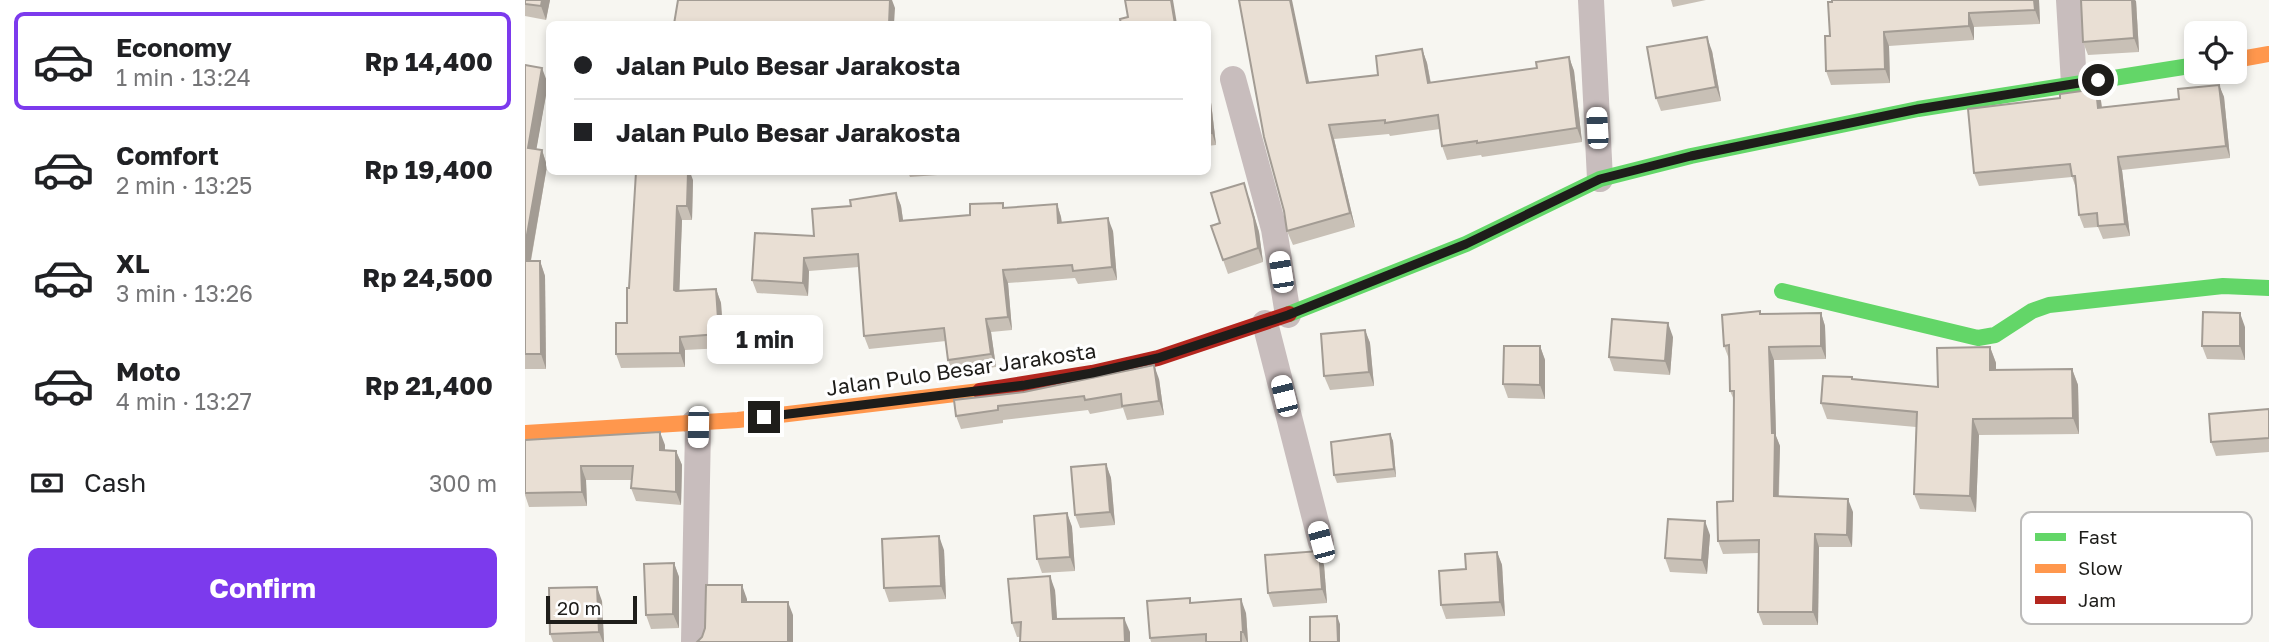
<!DOCTYPE html>
<meta charset="utf-8">
<style>
:root{--surface:#fff;--page:#f6f6f6;--text:#202124;--muted:#757577;--line:#e0e0e0;--accent:#7c3aed}
body{margin:0;font-family:"Golos Text",sans-serif;background:var(--page);color:var(--text);height:100vh;display:flex;flex-direction:column;font-size:26px;white-space:nowrap}
*{box-sizing:border-box;margin:0}
p{font-size:23px;color:var(--muted)}
.icon{flex:none;width:38px;height:38px;fill:none;stroke:currentColor;stroke-width:2;stroke-linecap:round;stroke-linejoin:round}
.map{position:relative;flex:1;overflow:hidden}
.sheet{display:flex;flex-direction:column;background:var(--surface);width:525px}
.sheet>*{flex:none}
.hud{position:absolute;left:21px;top:21px;width:665px;height:154px;border-radius:10px;box-shadow:0 4px 10px #0003;display:grid;align-content:center;height:154px;padding:0 28px;background:var(--surface)}
.controls{position:absolute;left:1659px;top:21px;display:grid;gap:14px}
.controls a{display:grid;place-items:center;width:63px;height:63px;border-radius:10px;background:var(--surface);box-shadow:0 4px 10px #0003;font-size:35px}
.scale{position:absolute;left:21px;bottom:18px;width:91px;box-sizing:border-box;padding-left:7px;border:4px solid #1e1d1a;border-top:0;font-size:19px;line-height:24px;white-space:nowrap;color:#1e1d1a;-webkit-text-stroke:5px #fff;paint-order:stroke}
.end{position:absolute;width:32px;height:32px;margin:-16px;border:9px solid #1e1d1a;background:#fff;box-shadow:0 0 0 4px #fff}
.from{border-radius:50%}
.bubble{position:absolute;height:49px;border-radius:10px;background:var(--surface);box-shadow:0 4px 10px #0003;font-size:23px;font-weight:700;line-height:49px;text-align:center}
.car{position:absolute;width:21px;height:42px;margin:-21px -10px;border-radius:9px;box-shadow:0 0 5px 2px #0007;background:linear-gradient(#fff 24%,#345 0 40%,#fff 0 76%,#345 0 86%,#fff 0)}
.hud b{display:flex;align-items:center;gap:24px;height:66px;font-size:26px}
.hud b+b{border-top:2px solid var(--line)}
.hud i{width:18px;height:18px;background:var(--text)}
ul{padding:12px 0 0;list-style:none}
li{display:flex;align-items:center;gap:21px;height:98px;margin:0 14px 10px;padding:0 14px;border:4px solid transparent;border-radius:10px}
li div{flex:1}
li b{display:block;font-size:26px}
li em{font-style:normal;font-weight:700}
li.current{border-color:var(--accent)}
li>.icon{width:63px;height:63px;stroke-width:1.5}
.pay{display:flex;align-items:center;gap:18px;height:77px;padding:0 28px;font-size:26px}
.pay p{margin-inline-start:auto}
.primary-button{display:flex;gap:14px;margin-top:auto;padding:14px 28px}
.primary-button a{flex:1;height:80px;border-radius:10px;background:var(--accent);color:#fff;font-size:28px;font-weight:700;line-height:80px;text-align:center}
main{display:flex;flex:1;min-height:0}
.map>svg:first-child{display:block}
.lines{fill:none;stroke-linecap:round;stroke-linejoin:round}
.street{stroke:#c8bdbd;stroke-width:26}
.fast{stroke:#63d668;stroke-width:16}
.slow{stroke:#ff974d;stroke-width:16}
.jam{stroke:#b3261e;stroke-width:16}
.wall{fill:#c8c0b6}
.shaded-wall{fill:#a39c94}
.building{fill:#e9dfd4;stroke:#a39c94;stroke-width:2}
.route{stroke:#1e1d1a;stroke-width:9}
.labels{text-anchor:middle;dominant-baseline:central;stroke-width:6;stroke-linejoin:round;paint-order:stroke}
.street-label{font-size:21px;fill:#1e1d1a;stroke:#fff}
.key{fill:#fff;stroke:#bcbbba;stroke-width:2}
.key-label{font-size:19px;fill:#1e1d1a}
</style>
<main>
<section class="sheet">
<ul>
<li class="current"><svg class="icon" aria-label="car" viewBox="0 0 24 24"><path d="M5 17H2v-5l4-1 3-4h7l3 4 3 1v5h-3M9 17h6M6 11h13"/><circle cx="7" cy="17" r="2"/><circle cx="17" cy="17" r="2"/></svg><div><b>Economy</b><p>1 min · 13:24</p></div><em>Rp 14,400</em></li>
<li><svg class="icon" aria-label="car" viewBox="0 0 24 24"><path d="M5 17H2v-5l4-1 3-4h7l3 4 3 1v5h-3M9 17h6M6 11h13"/><circle cx="7" cy="17" r="2"/><circle cx="17" cy="17" r="2"/></svg><div><b>Comfort</b><p>2 min · 13:25</p></div><em>Rp 19,400</em></li>
<li><svg class="icon" aria-label="car" viewBox="0 0 24 24"><path d="M5 17H2v-5l4-1 3-4h7l3 4 3 1v5h-3M9 17h6M6 11h13"/><circle cx="7" cy="17" r="2"/><circle cx="17" cy="17" r="2"/></svg><div><b>XL</b><p>3 min · 13:26</p></div><em>Rp 24,500</em></li>
<li><svg class="icon" aria-label="car" viewBox="0 0 24 24"><path d="M5 17H2v-5l4-1 3-4h7l3 4 3 1v5h-3M9 17h6M6 11h13"/><circle cx="7" cy="17" r="2"/><circle cx="17" cy="17" r="2"/></svg><div><b>Moto</b><p>4 min · 13:27</p></div><em>Rp 21,400</em></li>
</ul>
<div class="pay"><svg class="icon" aria-label="cash" viewBox="0 0 24 24"><path d="M3 7h18v10H3z"/><circle cx="12" cy="12" r="2"/></svg>Cash<p>300 m</p></div>
<div class="primary-button"><a>Confirm</a></div>
</section>
<div class="map">
<svg width="1744" height="642" viewBox="0 0 1744 642">
<rect width="100%" height="100%" fill="#f7f6f1"/>
<g class="lines">
<g class="street">
<polyline points="1066,0 1075,179"/>
<polyline points="1544,0 1549,84"/>
<polyline points="708,79 749,229 763,315"/>
<polyline points="740,323 796,542"/>
<polyline points="169,423 173,427 169,642"/>
</g>
<g class="fast">
<polyline points="1257,291 1453,338 1470,335 1507,311 1524,305 1698,286 1744,288"/>
<polyline points="764,314 941,244 1075,179 1166,156 1393,109 1671,65"/>
</g>
<g class="slow">
<polyline points="1710,60 1744,54"/>
<polyline points="0,433 213,420 455,391"/>
</g>
<polyline class="jam" points="455,391 567,373 633,358 764,314"/>
</g>
<g class="wall">
<polygon points="0,0 25,0 21,20 0,16"/>
<polygon points="1146,0 1181,0 1148,7"/>
<polygon points="1514,0 1515,24 1449,27 1449,40 1364,46 1365,83 1306,85 1301,71 1307,2"/>
<polygon points="1611,1 1614,52 1563,55 1558,42"/>
<polygon points="897,49 902,63 906,83 1012,68 1044,57 1049,71 1057,142 957,157 956,155 922,160 917,146 915,129 865,136 864,134 809,139 830,227 768,245 762,231 759,211 784,82 853,75"/>
<polygon points="1187,51 1196,101 1136,111 1131,98"/>
<polygon points="0,65 23,84 11,149 17,150 22,166 6,261 15,261 20,276 21,369 0,369"/>
<polygon points="1694,85 1699,97 1705,158 1597,170 1605,236 1578,239 1573,227 1559,228 1554,215 1551,188 1547,177 1454,186 1449,173 1535,98 1571,89 1576,101 1577,107 1654,99"/>
<polygon points="682,88 685,94 691,145 682,146"/>
<polygon points="383,172 426,172 426,174 385,177"/>
<polygon points="168,180 167,220 157,220 154,291 191,289 196,303 199,348 160,350 160,367 96,368 91,354 102,323 104,288"/>
<polygon points="371,193 376,206 378,220 445,215 479,208 532,204 536,217 537,223 588,231 592,280 553,284 550,278 483,283 487,330 466,332 471,367 428,373 423,360 421,341 344,349 339,336 334,267 284,271 283,296 232,293 227,280 289,236 326,206"/>
<polygon points="724,197 734,232 738,262 703,274 686,226 695,223"/>
<polygon points="1235,311 1236,314 1296,313 1300,326 1301,359 1249,360 1251,436 1255,446 1254,496 1328,512 1327,547 1294,547 1293,625 1238,625 1233,612 1234,553 1198,554 1193,541 1208,501 1209,400 1205,391 1204,359 1199,346"/>
<polygon points="1720,327 1720,360 1682,359 1677,346"/>
<polygon points="840,330 845,343 849,386 805,390 799,376"/>
<polygon points="1148,337 1145,375 1089,371 1084,357"/>
<polygon points="1015,346 1020,360 1020,399 983,398 978,384"/>
<polygon points="1465,347 1471,363 1471,370 1547,369 1553,385 1554,434 1454,435 1451,512 1395,509 1389,494 1391,427 1302,419 1296,403 1327,377 1328,379 1413,387"/>
<polygon points="634,379 639,415 602,420 598,408 565,414 563,410 478,420 478,423 436,429 431,416 429,400"/>
<polygon points="1744,409 1744,452 1691,456 1686,442"/>
<polygon points="865,434 868,441 871,477 812,483 809,475"/>
<polygon points="0,440 140,445 140,450 151,451 157,465 156,505 111,501 106,488 107,480 61,480 62,506 4,507 0,495"/>
<polygon points="581,464 586,478 590,525 555,528 550,515"/>
<polygon points="542,513 547,527 550,571 517,573 512,559"/>
<polygon points="1185,535 1182,574 1145,572 1140,558"/>
<polygon points="419,550 421,599 364,602 359,588"/>
<polygon points="972,552 977,565 980,616 921,619 916,605 941,569"/>
<polygon points="149,563 154,577 154,628 126,629 121,615"/>
<polygon points="799,565 802,603 748,607 743,593"/>
<polygon points="530,590 532,619 605,632 492,637 487,623"/>
<polygon points="77,601 79,642 28,642 25,634"/>
<polygon points="666,603 721,613 723,642 626,642 625,638"/>
</g>
<g class="shaded-wall">
<polygon points="17,0 25,0 21,20 16,6"/>
<polygon points="365,0 367,0 370,8 369,24 364,24"/>
<polygon points="646,0 648,0 652,24 650,24"/>
<polygon points="765,0 767,0 787,96 782,83"/>
<polygon points="1509,0 1514,0 1515,24 1510,10"/>
<polygon points="1607,0 1610,0 1611,1 1614,52 1609,38"/>
<polygon points="1444,13 1449,27 1449,40 1444,26"/>
<polygon points="1359,32 1364,46 1365,83 1360,69"/>
<polygon points="1182,37 1187,51 1196,101 1191,87"/>
<polygon points="897,49 902,63 908,97 903,83"/>
<polygon points="1044,57 1049,71 1057,142 1052,128"/>
<polygon points="17,68 23,84 9,163 3,148"/>
<polygon points="1694,85 1699,97 1705,158 1701,146"/>
<polygon points="682,88 685,94 691,145 687,133 682,99"/>
<polygon points="1571,89 1576,101 1578,121 1573,108"/>
<polygon points="804,125 809,139 830,227 825,213"/>
<polygon points="17,150 22,166 3,276 0,268 0,246"/>
<polygon points="1593,157 1597,170 1605,236 1600,224"/>
<polygon points="163,172 165,172 168,180 167,220 162,206"/>
<polygon points="719,183 734,232 738,262 733,248"/>
<polygon points="371,193 376,206 380,234 375,221"/>
<polygon points="532,204 536,217 538,236 533,223"/>
<polygon points="152,206 157,220 154,303 149,290"/>
<polygon points="583,218 588,231 592,280 587,267"/>
<polygon points="279,258 284,271 283,296 278,283"/>
<polygon points="15,261 20,276 21,369 16,354"/>
<polygon points="478,270 483,283 487,330 483,317"/>
<polygon points="191,289 196,303 199,348 194,334"/>
<polygon points="1296,313 1300,326 1301,359 1296,346"/>
<polygon points="1715,313 1720,327 1720,360 1715,346"/>
<polygon points="461,319 466,332 471,367 466,354"/>
<polygon points="1143,323 1148,337 1145,375 1140,361"/>
<polygon points="840,330 845,343 849,386 844,372"/>
<polygon points="155,337 160,350 160,367 155,353"/>
<polygon points="1015,346 1020,360 1020,399 1015,385"/>
<polygon points="1244,347 1249,360 1251,436 1255,446 1253,509 1249,496"/>
<polygon points="1465,347 1471,363 1471,386 1465,370"/>
<polygon points="629,365 634,379 639,415 634,401"/>
<polygon points="1547,369 1553,385 1554,434 1548,418"/>
<polygon points="1448,419 1454,435 1451,512 1445,496"/>
<polygon points="135,432 140,445 140,464 135,450"/>
<polygon points="865,434 868,441 871,477 869,469"/>
<polygon points="151,451 157,465 156,505 151,492"/>
<polygon points="581,464 586,478 590,525 585,512"/>
<polygon points="56,466 61,480 62,506 57,492"/>
<polygon points="1323,499 1328,512 1327,547 1322,535"/>
<polygon points="542,513 547,527 550,571 545,557"/>
<polygon points="1180,521 1185,535 1182,574 1177,560"/>
<polygon points="1290,534 1294,547 1293,625 1288,612"/>
<polygon points="414,536 419,550 421,599 416,586"/>
<polygon points="794,551 799,565 802,603 797,589"/>
<polygon points="972,552 977,565 980,616 975,602"/>
<polygon points="149,563 154,577 154,628 148,614"/>
<polygon points="525,576 530,590 533,633 528,619"/>
<polygon points="217,585 222,599 222,616 217,602"/>
<polygon points="72,587 77,601 79,642 78,642 74,632"/>
<polygon points="716,599 721,613 723,642 722,642 718,632"/>
<polygon points="263,602 268,615 268,642 263,642"/>
<polygon points="812,616 815,624 815,642 813,642"/>
<polygon points="599,618 605,632 605,642 600,642"/>
</g>
<g class="building">
<polygon points="0,0 17,0 16,6 0,4"/>
<polygon points="153,0 365,0 364,24 149,24"/>
<polygon points="600,0 646,0 650,24 596,24 595,19 603,17"/>
<polygon points="714,0 765,0 782,83 853,75 851,56 897,49 903,83 1012,68 1011,62 1044,57 1052,128 952,143 952,141 917,146 913,115 860,123 860,120 804,125 825,213 762,231 759,211 739,137"/>
<polygon points="1307,0 1509,0 1510,10 1444,13 1444,26 1359,32 1360,69 1301,71 1300,36 1305,36 1303,2 1307,2"/>
<polygon points="1556,0 1607,0 1609,38 1558,42"/>
<polygon points="1182,37 1191,87 1131,98 1122,47"/>
<polygon points="0,65 17,68 3,148 17,150 0,246"/>
<polygon points="1694,85 1701,146 1593,157 1600,224 1573,226 1572,213 1554,215 1550,176 1547,176 1545,164 1449,173 1443,109 1535,98 1535,94 1571,89 1573,108 1654,99 1653,89"/>
<polygon points="682,99 687,133 682,134"/>
<polygon points="111,172 163,172 162,206 152,206 149,290 151,291 191,289 194,334 155,337 155,353 91,354 91,323 102,323 102,288 104,288"/>
<polygon points="719,183 729,219 733,248 698,260 686,226 695,223 686,193"/>
<polygon points="371,193 375,221 445,215 445,204 478,203 478,208 532,204 533,223 583,218 587,267 548,271 547,265 478,270 483,317 461,319 466,354 423,360 419,328 339,336 333,254 279,258 278,283 227,280 230,233 289,236 287,209 326,206 325,200"/>
<polygon points="0,261 15,261 16,354 0,354"/>
<polygon points="1235,311 1235,314 1296,313 1296,346 1244,347 1247,433 1250,433 1249,496 1323,499 1322,535 1290,534 1288,612 1233,612 1234,540 1193,541 1192,502 1208,501 1209,391 1205,391 1204,345 1199,346 1197,315"/>
<polygon points="1678,312 1715,313 1715,346 1677,346"/>
<polygon points="1087,319 1143,323 1140,361 1084,357"/>
<polygon points="840,330 844,372 799,376 796,334"/>
<polygon points="979,346 1015,346 1015,385 978,384"/>
<polygon points="1465,347 1465,370 1547,369 1548,418 1448,419 1445,496 1389,494 1392,412 1296,403 1298,376 1327,377 1327,379 1413,387 1412,348"/>
<polygon points="629,365 634,401 597,406 596,394 560,400 559,396 473,406 473,410 431,416 429,400 499,392"/>
<polygon points="1744,409 1744,438 1686,442 1684,414"/>
<polygon points="135,432 135,450 151,451 151,492 106,488 108,466 56,466 57,492 0,493 0,440"/>
<polygon points="865,434 869,469 809,475 806,442"/>
<polygon points="581,464 585,512 550,515 546,467"/>
<polygon points="542,513 545,557 512,559 509,516"/>
<polygon points="1143,519 1180,521 1177,560 1140,558"/>
<polygon points="414,536 416,586 359,588 357,539"/>
<polygon points="794,551 797,589 743,593 740,555"/>
<polygon points="972,552 975,602 916,605 914,571 941,569 940,554"/>
<polygon points="149,563 148,614 121,615 119,564"/>
<polygon points="525,576 528,619 599,618 600,642 495,642 496,622 487,623 483,579"/>
<polygon points="181,585 217,585 217,602 263,602 263,642 172,642 177,637 180,628"/>
<polygon points="72,587 74,632 25,634 24,588"/>
<polygon points="665,598 665,603 716,599 718,632 716,632 716,642 681,642 681,634 625,638 622,601"/>
<polygon points="812,616 813,642 785,642 785,617"/>
</g>
<g class="lines">
<polyline class="route" points="239,417 500,385 567,373 633,358 763,315 941,244 1075,179 1166,156 1393,109 1573,80"/>
</g>
<g class="labels">
<g class="street-label">
<text transform="translate(436 369) rotate(-8)">Jalan Pulo Besar Jarakosta</text>
</g>
</g>
<rect x="1496" y="512" width="231" height="112" rx="10" class="key"/>
<rect x="1510" y="533" width="31" height="8" fill="#63d668"/>
<rect x="1510" y="564" width="31" height="9" fill="#ff974d"/>
<rect x="1510" y="596" width="31" height="8" fill="#b3261e"/>
<g class="key-label">
<text x="1553" y="544">Fast</text>
<text x="1553" y="575">Slow</text>
<text x="1553" y="607">Jam</text>
</g>
</svg>
<div class="controls">
<a><svg class="icon" aria-label="locate" viewBox="0 0 24 24"><circle cx="12" cy="12" r="6"/><path d="M12 2v4M12 18v4M2 12h4M18 12h4"/></svg></a>
</div>
<div class="scale">20 m</div>
<i class="end from" style="left:1573px;top:80px"></i>
<i class="end" style="left:239px;top:417px"></i>
<div class="bubble" style="left:182px;top:315px;width:116px">1 min</div>
<i class="car" style="left:1072px;top:128px;rotate:357deg"></i>
<i class="car" style="left:756px;top:272px;rotate:351deg"></i>
<i class="car" style="left:759px;top:396px;rotate:346deg"></i>
<i class="car" style="left:173px;top:427px;rotate:181deg"></i>
<i class="car" style="left:796px;top:542px;rotate:345deg"></i>
<div class="hud">
<b><i class="from"></i>Jalan Pulo Besar Jarakosta</b>
<b><i></i>Jalan Pulo Besar Jarakosta</b>
</div>
</div>
</main>
